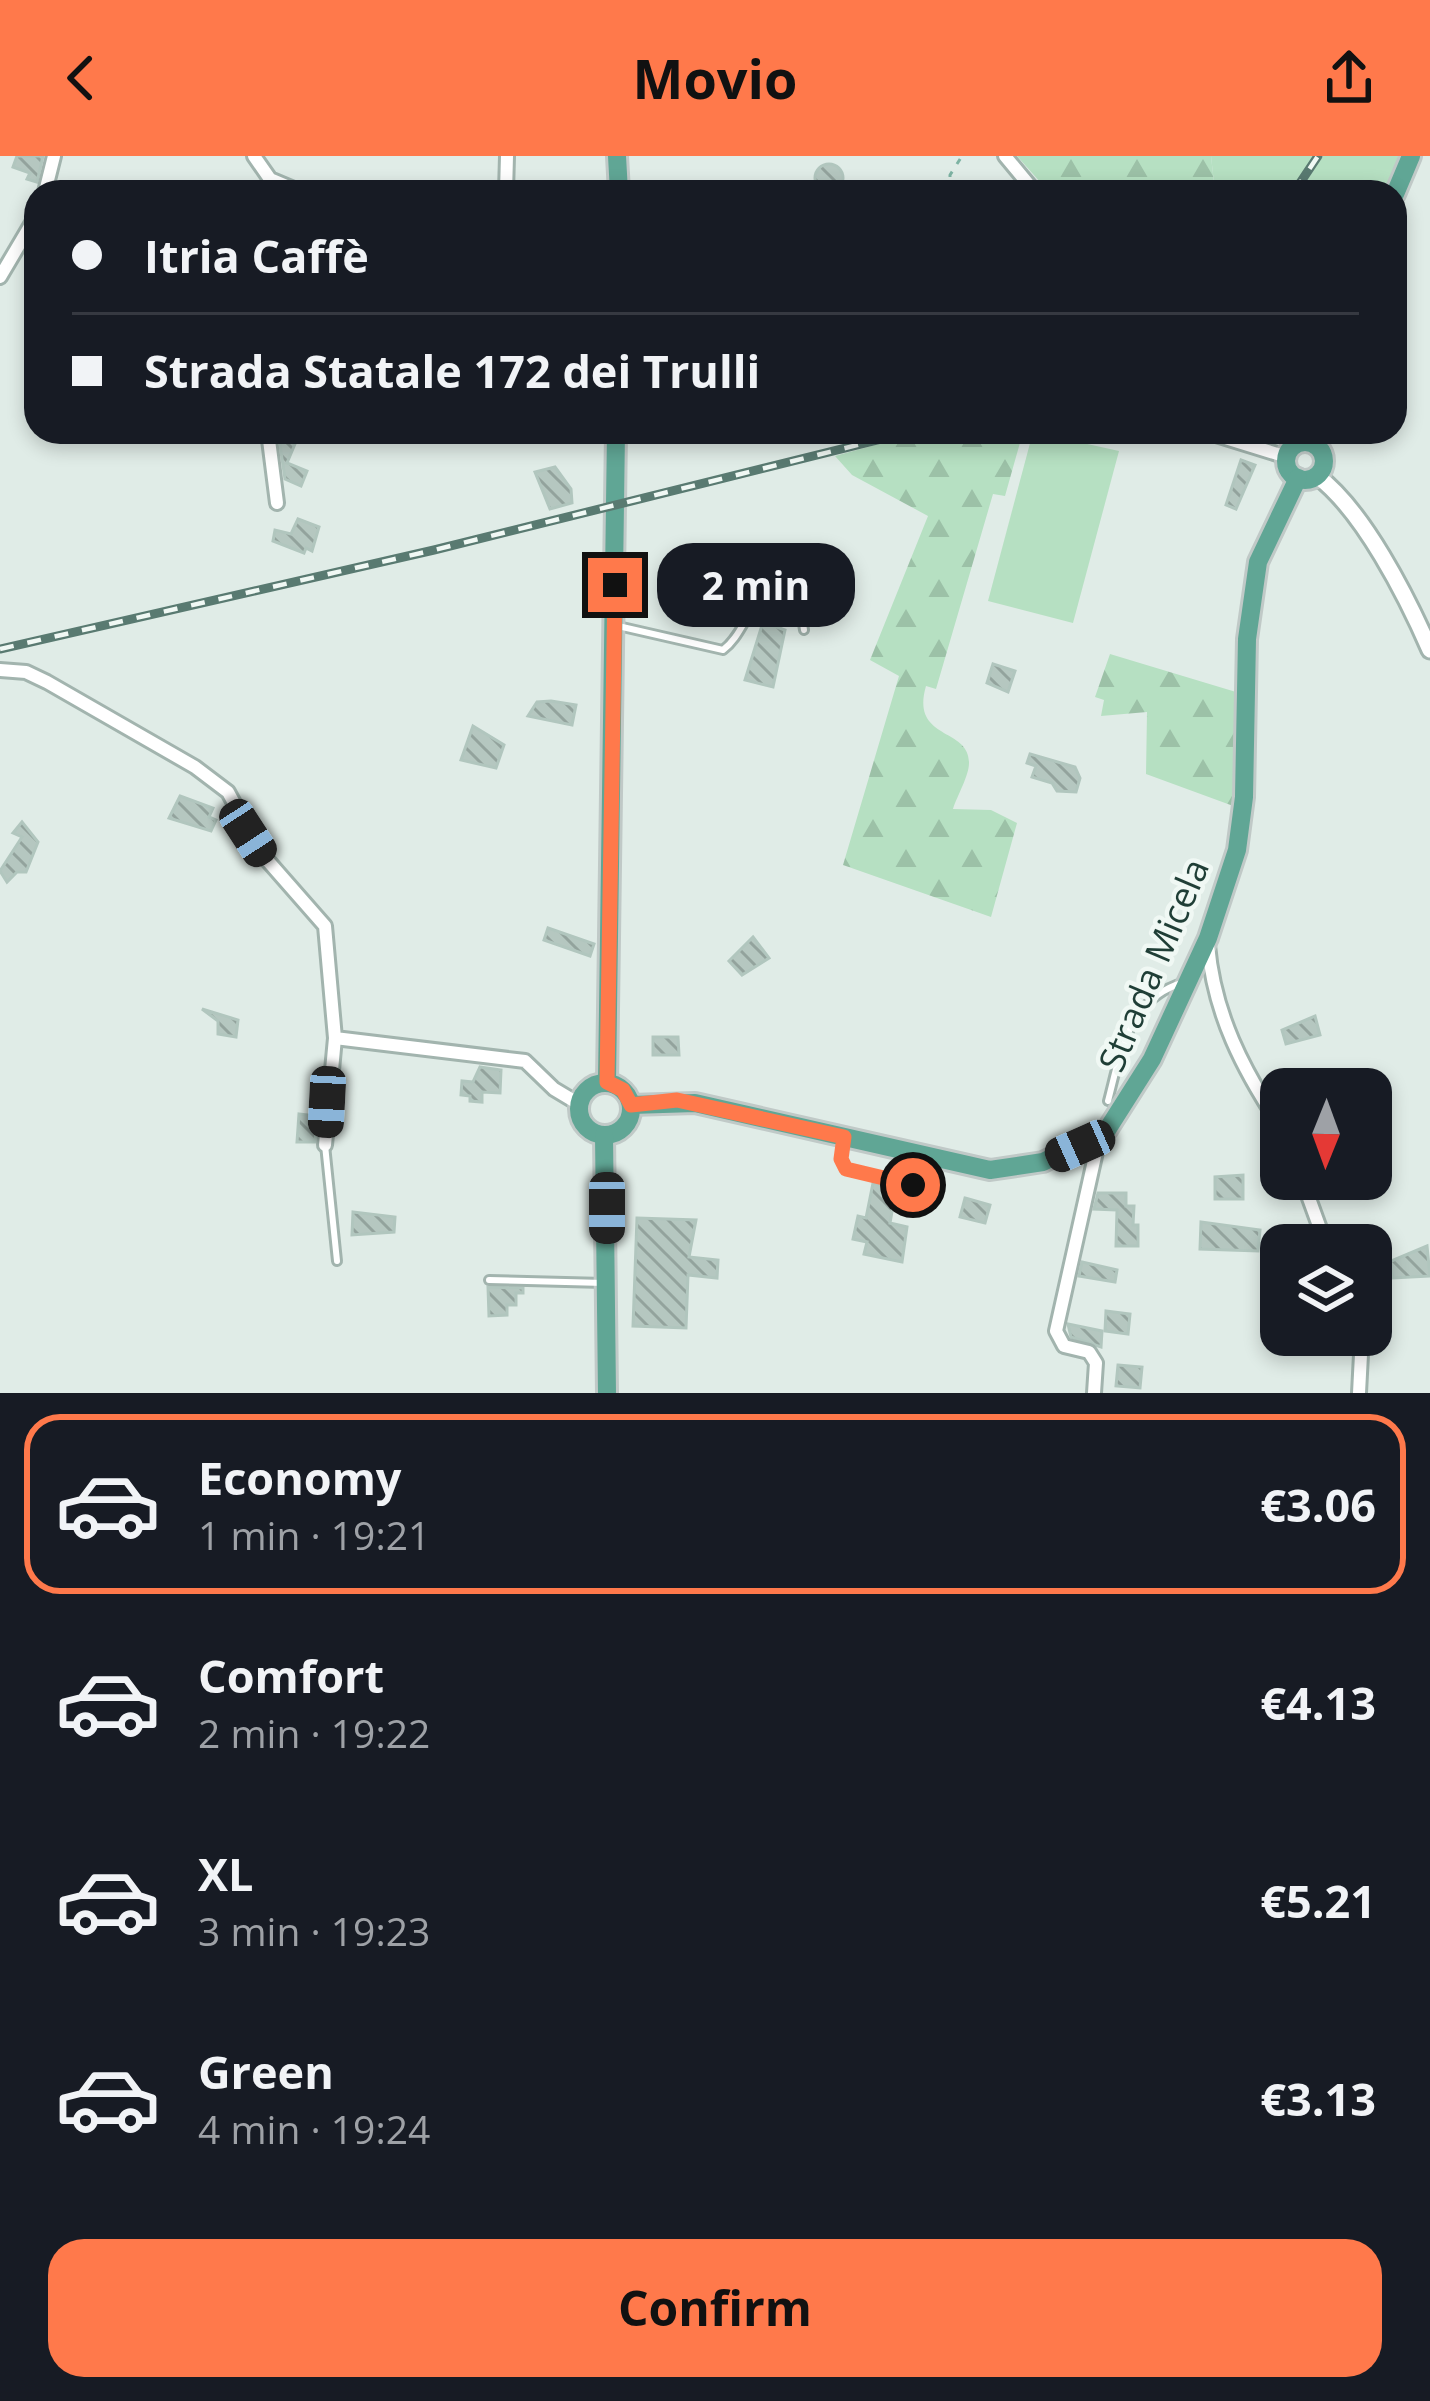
<!DOCTYPE html>
<meta charset="utf-8">
<style>
:root{--surface:#171b24;--page:#20242c;--text:#f1f3f6;--muted:#9ea1a6;--line:#363941;--accent:#ff794b}
body{margin:0;font-family:"Open Sans",sans-serif;background:var(--page);color:var(--text);height:100vh;display:flex;flex-direction:column;font-size:45px;white-space:nowrap}
*{box-sizing:border-box;margin:0}
p{font-size:39px;color:var(--muted)}
.icon{flex:none;width:66px;height:66px;fill:none;stroke:currentColor;stroke-width:2;stroke-linecap:round;stroke-linejoin:round}
.map{position:relative;height:1237px;overflow:hidden}
.panel{display:flex;flex-direction:column;background:var(--surface);flex:1}
.panel>*{flex:none}
.top-card{position:absolute;left:24px;top:24px;width:1383px;height:264px;border-radius:36px;box-shadow:0 6px 18px #0003;display:grid;align-content:center;height:264px;padding:0 48px;background:var(--surface)}
.needle{width:78px;rotate:181deg}
.buttons{position:absolute;left:1260px;top:912px;display:grid;gap:24px}
.buttons a{display:grid;place-items:center;width:132px;height:132px;border-radius:24px;background:var(--surface);box-shadow:0 6px 18px #0003;font-size:60px}
.end{position:absolute;width:54px;height:54px;margin:-27px;border:15px solid #ff794b;background:#111;box-shadow:0 0 0 6px #111}
.from{border-radius:50%}
.bubble{position:absolute;height:84px;border-radius:36px;background:var(--surface);box-shadow:0 6px 18px #0003;font-size:39px;font-weight:700;line-height:84px;text-align:center}
.car{position:absolute;width:36px;height:72px;margin:-36px -18px;border-radius:15px;box-shadow:0 0 9px 3px #0007;background:linear-gradient(#222 24%,#8ab4d8 0 40%,#222 0 76%,#8ab4d8 0 86%,#222 0)}
.top-card b{display:flex;align-items:center;gap:42px;height:114px;font-size:45px}
.top-card b+b{border-top:3px solid var(--line)}
.top-card i{width:30px;height:30px;background:var(--text)}
ul{padding:21px 0 0;list-style:none}
li{display:flex;align-items:center;gap:36px;height:180px;margin:0 24px 18px;padding:0 24px;border:6px solid transparent;border-radius:36px}
li div{flex:1}
li b{display:block;font-size:45px}
li em{font-style:normal;font-weight:700}
li.on{border-color:var(--accent)}
li>.icon{width:108px;height:108px;stroke-width:1.5}
.action{display:flex;gap:24px;margin-top:auto;padding:24px 48px}
.action a{flex:1;height:138px;border-radius:36px;background:var(--accent);color:#111;font-size:48px;font-weight:700;line-height:138px;text-align:center}
header{display:flex;justify-content:space-between;align-items:center;height:156px;padding:0 48px;background:var(--accent);color:#111;font-size:54px;font-weight:700}
.map>svg:first-child{display:block}
.grass{fill:#b6e0c2}
.forest{fill:url(#forest-firs)}
.building{fill:url(#building-back-hatch);stroke:#b1c6be;stroke-width:3}
.lines{fill:none;stroke-linecap:round;stroke-linejoin:round}
.service-casing{stroke:#a2b4ae;stroke-width:12}
.minor-casing{stroke:#a2b4ae;stroke-width:18}
.tertiary-casing{stroke:#a2b4ae;stroke-width:21}
.primary-casing{stroke:#c0c9c7;stroke-width:24}
.path{stroke:#7db3a3;stroke-width:3;stroke-dasharray:6 9;stroke-linecap:butt}
.service{stroke:#fff;stroke-width:6}
.minor{stroke:#fff;stroke-width:12}
.tertiary{stroke:#fff;stroke-width:15}
.primary{stroke:#60a695;stroke-width:18}
.rail-casing{stroke:#597a71;stroke-width:9}
.rail{stroke:#f0f8f4;stroke-width:4.5;stroke-dasharray:14;stroke-linecap:butt}
.route{stroke:#ff794b;stroke-width:15}
.labels{text-anchor:middle;dominant-baseline:central;stroke-width:9;stroke-linejoin:round;paint-order:stroke}
.street-label{font-size:36px;fill:#1f3e36;stroke:#f0f8f4}
</style>
<header><svg class="icon" aria-label="back" viewBox="0 0 24 24"><path d="M15 5l-7 7 7 7"/></svg>Movio<svg class="icon" aria-label="share" viewBox="0 0 24 24"><path d="M12 15V3M7 8l5-5 5 5M5 13v7h14v-7"/></svg></header>
<div class="map">
<svg width="1430" height="1237" viewBox="0 0 1430 1237">
<defs>
<pattern id="forest-firs" width="22" height="20" patternUnits="userSpaceOnUse" patternTransform="scale(3)"><rect width="22" height="20" fill="#b6e0c2"/><path d="M5 1l3.5 6h-7zM16 11l3.5 6h-7z" fill="#9cc1a7"/></pattern>
<pattern id="building-back-hatch" width="6" height="6" patternUnits="userSpaceOnUse" patternTransform="scale(3)"><rect width="6" height="6" fill="#b5c7c0"/><path d="M-1 5l2 2M0 0l6 6M5-1l2 2" fill="none" stroke="#93a39d"/></pattern>
</defs>
<rect width="100%" height="100%" fill="#e0ece7"/>
<g class="grass">
<polygon points="1211,0 1316,0 1290,36 1215,36"/>
<polygon points="1323,0 1402,0 1389,36 1299,36"/>
<polygon points="1033,276 1119,295 1073,467 988,445"/>
</g>
<g class="forest">
<polygon points="1017,0 1211,0 1215,36 1049,36"/>
<path d="M923,276H1023L1005,340L993,338L936,533L926,530C910,585 970,571 969,607C969,620 957,640 953,653L991,654L1017,667L991,761L843,709L899,520L870,504L928,360L852,319L835,300Z"/>
<polygon points="1110,498 1236,536 1236,651 1146,618 1147,556 1101,560 1104,544 1095,541"/>
</g>
<g class="building">
<polygon points="17,0 43,0 37,26 27,23 30,17 13,11"/>
<circle cx="829" cy="22" r="14"/>
<polygon points="286,276 300,276 287,307 307,315 301,330 285,323 280,289"/>
<polygon points="1241,304 1255,309 1236,353 1226,349"/>
<polygon points="555,311 571,333 572,347 550,353 535,316"/>
<polygon points="298,363 319,371 312,395 306,392 304,397 273,385 275,374 291,378"/>
<polygon points="763,466 785,474 773,531 745,524"/>
<polygon points="993,508 1015,515 1008,536 987,527"/>
<polygon points="551,545 576,549 572,569 528,560 537,546"/>
<polygon points="473,570 504,589 496,612 461,604"/>
<polygon points="1030,598 1075,611 1080,622 1076,636 1057,635 1052,627 1032,621 1036,610 1027,607"/>
<polygon points="180,640 213,652 209,661 216,664 211,675 169,662"/>
<polygon points="22,666 38,686 26,716 17,716 7,726 0,715 22,681 13,677"/>
<polygon points="548,772 594,788 590,800 544,784"/>
<polygon points="753,781 769,802 742,819 729,805"/>
<polygon points="202,853 238,864 236,881 218,878 218,865"/>
<polygon points="1315,860 1320,879 1286,888 1282,874"/>
<polygon points="653,881 678,881 679,899 653,899"/>
<polygon points="480,911 501,914 500,937 482,936 482,946 470,945 470,940 461,939 462,925 473,926"/>
<polygon points="299,958 317,960 315,986 297,986"/>
<polygon points="1243,1019 1243,1043 1215,1043 1215,1021"/>
<polygon points="873,1027 896,1033 890,1067 907,1071 902,1106 864,1098 867,1086 853,1083 858,1060 866,1062"/>
<polygon points="1098,1037 1126,1037 1126,1050 1134,1050 1133,1069 1138,1069 1138,1090 1116,1090 1117,1054 1094,1053"/>
<polygon points="965,1042 990,1049 985,1067 960,1061"/>
<polygon points="353,1056 395,1061 394,1076 352,1079"/>
<polygon points="637,1062 696,1064 689,1101 718,1104 717,1122 688,1119 686,1172 633,1170"/>
<polygon points="1201,1066 1260,1074 1258,1095 1200,1093"/>
<polygon points="1427,1090 1430,1120 1393,1122 1389,1106"/>
<polygon points="1082,1106 1117,1114 1115,1126 1079,1120"/>
<polygon points="488,1131 523,1132 523,1137 516,1137 516,1149 507,1149 507,1159 489,1160"/>
<polygon points="1106,1155 1130,1158 1128,1178 1105,1175"/>
<polygon points="1068,1168 1102,1175 1101,1191 1071,1181"/>
<polygon points="1118,1209 1142,1211 1140,1232 1116,1230"/>
</g>
<g class="lines">
<g class="service-casing">
<g id="service">
<path d="M618,470L723,494C752,472 745,427 800,448L804,474"/>
<path d="M1108,945C1121,895 1128,842 1185,826"/>
<polyline points="844,984 841,1003 846,1013 913,1029 921,1023 927,1002"/>
<polyline points="325,989 337,1105"/>
<polyline points="489,1124 604,1127"/>
</g>
</g>
<g class="minor-casing">
<g id="minor">
<polyline points="254,0 270,23 301,36"/>
<polyline points="1005,0 1035,36"/>
<polyline points="45,36 54,0"/>
<polyline points="506,36 507,0"/>
<polyline points="0,121 36,60"/>
<polyline points="268,276 277,347"/>
<polyline points="1206,276 1287,301"/>
<polyline points="0,514 26,516 47,526 195,611 228,636 261,697 325,770 335,882 525,905 554,933 579,948"/>
<path d="M1208,789C1214,858 1243,914 1281,971"/>
<polyline points="325,989 335,882"/>
<polyline points="1302,1023 1326,1089"/>
<polyline points="1094,1237 1096,1207 1089,1196 1064,1190 1056,1175 1100,978"/>
<polyline points="1359,1237 1362,1179"/>
</g>
</g>
<g class="tertiary-casing">
<path id="tertiary" d="M1317,320C1363,354 1407,441 1430,494"/>
</g>
<g class="primary-casing">
<g id="primary">
<polyline points="617,0 619,36"/>
<polyline points="1395,38 1411,0"/>
<circle cx="1305" cy="305" r="19"/>
<polyline points="607,926 616,276"/>
<circle cx="605" cy="953" r="26"/>
<polyline points="631,949 695,947 990,1014 1043,1006 1107,974 1152,903 1208,782 1237,694 1244,641 1247,483 1258,406 1298,322"/>
<polyline points="604,979 607,1237"/>
</g>
</g>
<polyline class="path" points="950,36 950,19 962,0"/>
<use href="#service" class="service"/>
<use href="#minor" class="minor"/>
<use href="#tertiary" class="tertiary"/>
<use href="#primary" class="primary"/>
<g class="rail-casing">
<g id="rail">
<polyline points="1294,36 1318,0"/>
<polyline points="0,493 434,394 910,276"/>
</g>
</g>
<use href="#rail" class="rail"/>
</g>
<g class="lines">
<polyline class="route" points="615,429 607,926 623,934 631,949 677,944 844,981 841,1003 846,1013 913,1029"/>
</g>
<g class="labels">
<g class="street-label">
<text transform="translate(1153 809) rotate(-67)">Strada Micela</text>
</g>
</g>
</svg>
<div class="buttons">
<a><svg class="needle" viewBox="-14 -14 28 28"><path d="M0-13l5 13h-10z" fill="#e53935"/><path d="M0 13l5-13h-10z" fill="#9ea1a6"/></svg></a>
<a><svg class="icon" aria-label="layers" viewBox="0 0 24 24"><path d="M12 4l9 5-9 5-9-5zM3 14l9 5 9-5"/></svg></a>
</div>
<i class="end from" style="left:913px;top:1029px"></i>
<i class="end" style="left:615px;top:429px"></i>
<div class="bubble" style="left:657px;top:387px;width:198px">2 min</div>
<i class="car" style="left:248px;top:677px;rotate:147deg"></i>
<i class="car" style="left:327px;top:946px;rotate:183deg"></i>
<i class="car" style="left:1080px;top:990px;rotate:246deg"></i>
<i class="car" style="left:607px;top:1052px;rotate:180deg"></i>
<div class="top-card">
<b><i class="from"></i>Itria Caffè</b>
<b><i></i>Strada Statale 172 dei Trulli</b>
</div>
</div>
<section class="panel">
<ul>
<li class="on"><svg class="icon" aria-label="car" viewBox="0 0 24 24"><path d="M5 17H2v-5l4-1 3-4h7l3 4 3 1v5h-3M9 17h6M6 11h13"/><circle cx="7" cy="17" r="2"/><circle cx="17" cy="17" r="2"/></svg><div><b>Economy</b><p>1 min · 19:21</p></div><em>€3.06</em></li>
<li><svg class="icon" aria-label="car" viewBox="0 0 24 24"><path d="M5 17H2v-5l4-1 3-4h7l3 4 3 1v5h-3M9 17h6M6 11h13"/><circle cx="7" cy="17" r="2"/><circle cx="17" cy="17" r="2"/></svg><div><b>Comfort</b><p>2 min · 19:22</p></div><em>€4.13</em></li>
<li><svg class="icon" aria-label="car" viewBox="0 0 24 24"><path d="M5 17H2v-5l4-1 3-4h7l3 4 3 1v5h-3M9 17h6M6 11h13"/><circle cx="7" cy="17" r="2"/><circle cx="17" cy="17" r="2"/></svg><div><b>XL</b><p>3 min · 19:23</p></div><em>€5.21</em></li>
<li><svg class="icon" aria-label="car" viewBox="0 0 24 24"><path d="M5 17H2v-5l4-1 3-4h7l3 4 3 1v5h-3M9 17h6M6 11h13"/><circle cx="7" cy="17" r="2"/><circle cx="17" cy="17" r="2"/></svg><div><b>Green</b><p>4 min · 19:24</p></div><em>€3.13</em></li>
</ul>
<div class="action"><a>Confirm</a></div>
</section>
